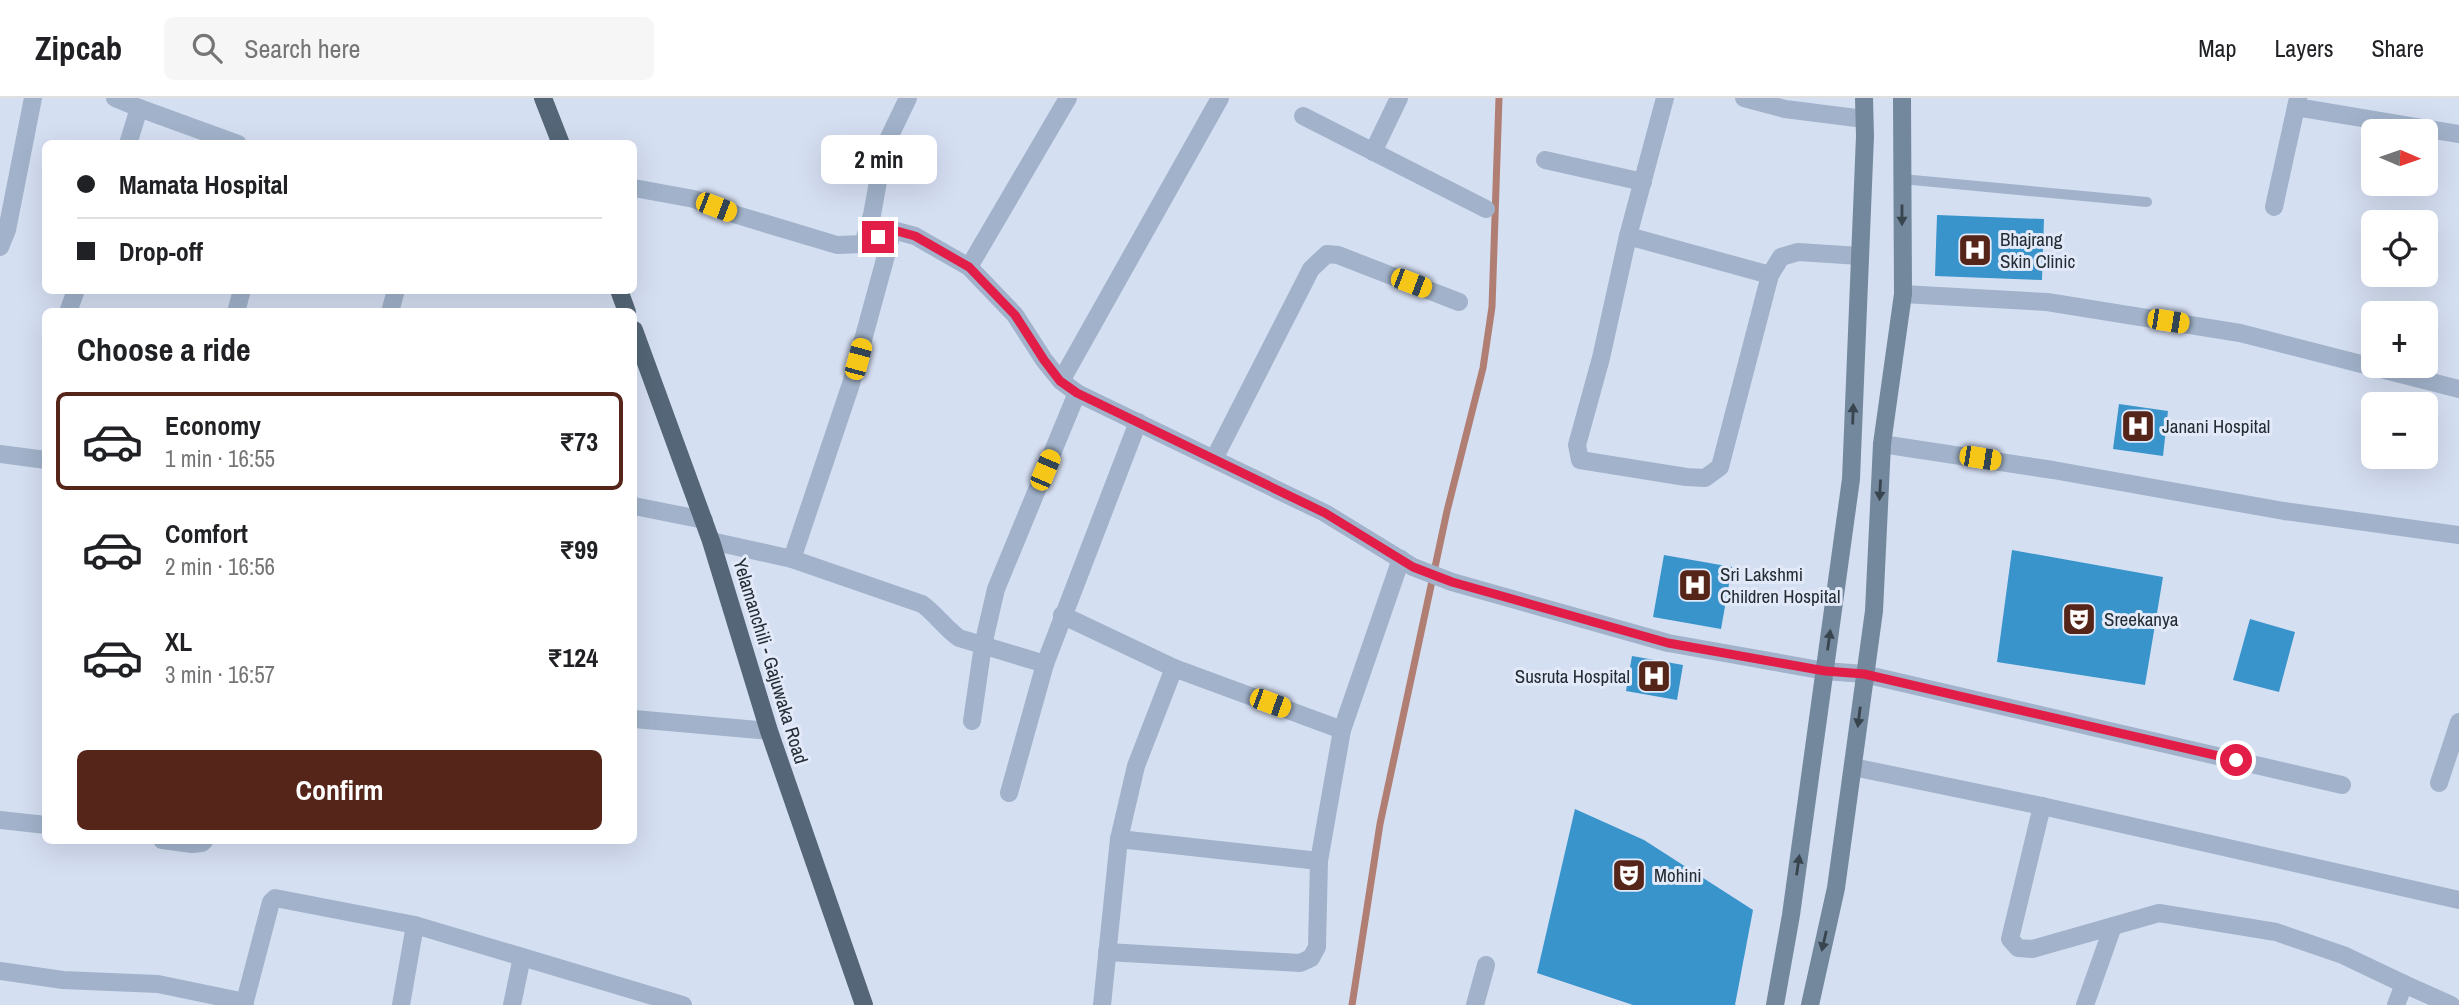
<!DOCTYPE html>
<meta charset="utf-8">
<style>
:root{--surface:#fff;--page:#f6f6f6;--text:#202124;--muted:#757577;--line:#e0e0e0;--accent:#562519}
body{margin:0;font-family:"Archivo Narrow",sans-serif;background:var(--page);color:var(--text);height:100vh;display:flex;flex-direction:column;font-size:26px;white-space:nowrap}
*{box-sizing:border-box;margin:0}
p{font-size:23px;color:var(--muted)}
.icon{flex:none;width:38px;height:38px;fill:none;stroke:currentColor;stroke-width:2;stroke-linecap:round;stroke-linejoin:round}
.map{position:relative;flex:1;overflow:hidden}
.side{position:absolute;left:42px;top:210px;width:595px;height:536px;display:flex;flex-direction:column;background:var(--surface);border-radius:10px;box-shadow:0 7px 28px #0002}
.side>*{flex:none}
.banner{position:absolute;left:42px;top:42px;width:595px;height:154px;border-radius:10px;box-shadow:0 7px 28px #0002;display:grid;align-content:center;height:154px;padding:0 35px;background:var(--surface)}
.needle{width:46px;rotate:92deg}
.tools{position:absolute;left:2361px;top:21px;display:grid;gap:14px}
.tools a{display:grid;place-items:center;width:77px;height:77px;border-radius:10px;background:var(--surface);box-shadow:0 7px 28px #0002;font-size:35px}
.end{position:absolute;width:32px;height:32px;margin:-16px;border:9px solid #e11d48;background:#fff;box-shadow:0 0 0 4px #fff}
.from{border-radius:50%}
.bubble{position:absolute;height:49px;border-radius:10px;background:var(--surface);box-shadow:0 7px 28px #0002;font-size:23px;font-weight:700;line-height:49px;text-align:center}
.car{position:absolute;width:21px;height:42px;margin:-21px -10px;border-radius:9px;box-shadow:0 0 5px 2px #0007;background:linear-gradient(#f5c518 24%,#345 0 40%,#f5c518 0 76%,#345 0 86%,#f5c518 0)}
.banner b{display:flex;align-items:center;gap:24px;height:66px;font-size:26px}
.banner b+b{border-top:2px solid var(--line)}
.banner i{width:18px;height:18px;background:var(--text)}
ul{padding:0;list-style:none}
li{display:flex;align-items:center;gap:21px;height:98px;margin:0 14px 10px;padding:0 21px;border:4px solid transparent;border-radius:10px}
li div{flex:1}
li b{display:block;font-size:26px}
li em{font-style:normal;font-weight:700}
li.active{border-color:var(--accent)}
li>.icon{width:63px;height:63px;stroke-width:1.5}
h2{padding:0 35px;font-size:32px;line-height:84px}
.cta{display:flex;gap:14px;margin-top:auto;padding:14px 35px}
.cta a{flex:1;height:80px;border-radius:10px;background:var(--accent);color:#fff;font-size:28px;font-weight:700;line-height:80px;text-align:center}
header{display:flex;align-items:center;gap:42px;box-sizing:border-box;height:98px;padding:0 35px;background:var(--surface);border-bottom:2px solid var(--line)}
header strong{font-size:33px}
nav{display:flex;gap:38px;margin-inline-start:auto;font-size:24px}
.search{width:490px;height:63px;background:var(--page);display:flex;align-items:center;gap:18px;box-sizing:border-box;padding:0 24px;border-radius:10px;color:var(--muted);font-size:26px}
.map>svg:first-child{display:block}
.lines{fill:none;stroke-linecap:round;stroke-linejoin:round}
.stream{stroke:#b07e73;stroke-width:7}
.building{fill:#3994cc}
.service{stroke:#a1b2ca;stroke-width:10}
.minor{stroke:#a1b2ca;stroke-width:18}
.tertiary{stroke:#a1b2ca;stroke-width:18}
.secondary{stroke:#73889d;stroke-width:18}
.primary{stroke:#546677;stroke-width:18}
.oneway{fill:#38444e}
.route{stroke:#e11d48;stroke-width:9}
.labels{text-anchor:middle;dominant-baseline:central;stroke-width:6;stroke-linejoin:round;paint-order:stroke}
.poi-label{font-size:19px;fill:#242d34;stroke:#e2e9f9;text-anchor:start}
.street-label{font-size:19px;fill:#242d34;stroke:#e2e9f9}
</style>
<header>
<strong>Zipcab</strong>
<div class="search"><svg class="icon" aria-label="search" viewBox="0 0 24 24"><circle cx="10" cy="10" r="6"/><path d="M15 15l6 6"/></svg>Search here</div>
<nav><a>Map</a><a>Layers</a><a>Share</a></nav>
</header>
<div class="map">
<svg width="2459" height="907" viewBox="0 0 2459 907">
<rect width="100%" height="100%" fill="#d5dff2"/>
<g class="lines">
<polyline class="stream" points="1352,907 1380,726 1447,413 1483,270 1492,209 1499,0"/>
</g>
<g class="building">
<polygon points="1937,117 2044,121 2042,182 1935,178"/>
<polygon points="2119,306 2168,313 2163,358 2113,351"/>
<polygon points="2012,452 2163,479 2145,587 1997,564"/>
<polygon points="1664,457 1732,469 1721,531 1653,519"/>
<polygon points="2250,521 2295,534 2279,594 2233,582"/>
<polygon points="1632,558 1683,567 1677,602 1626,593"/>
<polygon points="1575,711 1644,742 1753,812 1735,907 1633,907 1537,875"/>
</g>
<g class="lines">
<polyline class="service" points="1902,81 2147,104"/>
<g class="minor">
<polyline points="115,0 139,10 128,46"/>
<polyline points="1665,0 1628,138 1601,260 1577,347 1580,362 1686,379 1705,380 1720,369 1770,177 1781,159 1798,154 1860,158"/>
<polyline points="1744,0 1785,11 1864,21"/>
<polyline points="2296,9 2459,36"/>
<polyline points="139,10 238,46"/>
<polyline points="1303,18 1486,111"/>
<polyline points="1373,54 1399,0"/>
<polyline points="1545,62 1643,84"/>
<polyline points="634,90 694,101 737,117 837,147 863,146 893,132 915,138 969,169 1015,217 1044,262 1061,283 1077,295 1325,415 1413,469 1452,484 1668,545 1825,573 1864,576 2342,687"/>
<polyline points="2274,109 2298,0"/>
<polyline points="1628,138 1770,177"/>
<polyline points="863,146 872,117 884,50 908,0"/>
<polyline points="0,149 7,132 33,0"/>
<polyline points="969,169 1068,0"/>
<polyline points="1903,196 2047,204 2240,235 2459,291"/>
<polyline points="68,214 76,192"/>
<polyline points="236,214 242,192"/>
<polyline points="390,214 396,192"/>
<polyline points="1061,283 1220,0"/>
<polyline points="0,356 46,362"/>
<polyline points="1214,361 1311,171 1327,156 1338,157 1459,204"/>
<polyline points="634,408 704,422"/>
<path d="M711,443L792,461L922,506C936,516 945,530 959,540L1045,566"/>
<polyline points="792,461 851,286 893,132"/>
<polyline points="1062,517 1174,570 1342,632"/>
<polyline points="634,621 769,633"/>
<polyline points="972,623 983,547 996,491 1077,295"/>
<polyline points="1853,669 2042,708 2459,802"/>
<polyline points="2439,685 2459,624"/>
<polyline points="1009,695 1045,566 1138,324"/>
<polyline points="2042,708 2010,841 2018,850 2032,851 2159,815 2276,834 2343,857 2404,886 2396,907"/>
<polyline points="0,722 46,727"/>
<polyline points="1119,741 1319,763"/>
<polyline points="162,742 192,746 202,745 205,742"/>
<polyline points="1107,854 1300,865 1311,860 1317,849 1319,763 1342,632 1401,461"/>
<polyline points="0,873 63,882 158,886 245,904"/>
<polyline points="2404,886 2451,907"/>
<polyline points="244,907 271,804 275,800 415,827 683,907"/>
<polyline points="401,907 415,827"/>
<polyline points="512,907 522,859"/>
<polyline points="1102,907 1119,741 1136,668 1174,570"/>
<polyline points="1475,907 1486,867"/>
<polyline points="2085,907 2113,828"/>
</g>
<polyline class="tertiary" points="1882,346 2053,372 2284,413 2459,437"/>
<g class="secondary">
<polyline points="1775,907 1791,817 1851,381 1865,38 1864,0"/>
<polyline points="1810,907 1836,790 1874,513 1882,346 1903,196 1902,0"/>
</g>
<g class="primary">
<polyline points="543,0 561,46"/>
<polyline points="619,192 627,214"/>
<polyline points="634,232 711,443 769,633 864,907"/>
</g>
</g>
<defs><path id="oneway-solid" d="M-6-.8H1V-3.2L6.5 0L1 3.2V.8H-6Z" transform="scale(1.75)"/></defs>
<g class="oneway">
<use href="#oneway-solid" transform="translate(1902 117) rotate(90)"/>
<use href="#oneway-solid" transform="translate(1853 316) rotate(-88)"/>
<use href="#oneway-solid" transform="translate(1880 392) rotate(93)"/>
<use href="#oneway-solid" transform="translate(1829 542) rotate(-82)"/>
<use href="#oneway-solid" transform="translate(1859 619) rotate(97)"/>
<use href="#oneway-solid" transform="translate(1798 767) rotate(-82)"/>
<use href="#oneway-solid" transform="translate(1824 843) rotate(103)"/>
</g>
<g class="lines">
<polyline class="route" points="878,139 893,132 915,138 969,169 1015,217 1044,262 1060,283 1077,295 1325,415 1413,469 1452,484 1668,545 1825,573 1864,576 2236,662"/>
</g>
<defs>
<g id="hospital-square" transform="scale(1.75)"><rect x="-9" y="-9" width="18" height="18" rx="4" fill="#562519" stroke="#e2e9f9"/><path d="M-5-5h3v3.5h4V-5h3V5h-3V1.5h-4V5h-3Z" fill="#fff"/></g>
<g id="theatre-square" transform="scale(1.75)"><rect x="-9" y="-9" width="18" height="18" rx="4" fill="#562519" stroke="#e2e9f9"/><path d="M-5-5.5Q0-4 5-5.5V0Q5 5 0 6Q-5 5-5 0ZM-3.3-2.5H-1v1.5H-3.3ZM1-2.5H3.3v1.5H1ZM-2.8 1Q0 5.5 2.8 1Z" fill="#fff"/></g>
</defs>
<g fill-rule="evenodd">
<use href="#hospital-square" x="1975" y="152"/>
<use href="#hospital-square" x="2138" y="328"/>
<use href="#hospital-square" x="1695" y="487"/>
<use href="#theatre-square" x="2079" y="521"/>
<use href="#hospital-square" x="1654" y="578"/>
<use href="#theatre-square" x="1629" y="777"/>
</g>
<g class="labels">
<g class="poi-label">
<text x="2000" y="141">Bhajrang<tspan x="2000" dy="22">Skin Clinic</tspan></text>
<text x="2162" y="328">Janani Hospital</text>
<text x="1720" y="476">Sri Lakshmi<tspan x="1720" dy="22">Children Hospital</tspan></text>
<text x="2104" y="521">Sreekanya</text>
<text x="1630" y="578" text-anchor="end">Susruta Hospital</text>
<text x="1654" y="777">Mohini</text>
</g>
<g class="street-label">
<text transform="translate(771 563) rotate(73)">Yelamanchili - Gajuwaka Road</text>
</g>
</g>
</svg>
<div class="tools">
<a><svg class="needle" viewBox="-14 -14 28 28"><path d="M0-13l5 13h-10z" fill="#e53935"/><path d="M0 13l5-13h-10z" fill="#757577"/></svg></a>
<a><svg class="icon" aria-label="locate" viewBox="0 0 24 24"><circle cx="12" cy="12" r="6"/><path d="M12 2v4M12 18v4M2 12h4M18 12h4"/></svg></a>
<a>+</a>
<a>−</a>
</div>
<i class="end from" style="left:2236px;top:662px"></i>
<i class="end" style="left:878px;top:139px"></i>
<div class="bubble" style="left:821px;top:37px;width:116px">2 min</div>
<i class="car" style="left:716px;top:109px;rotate:111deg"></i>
<i class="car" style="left:1411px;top:185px;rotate:111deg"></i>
<i class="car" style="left:2168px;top:223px;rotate:99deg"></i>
<i class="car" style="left:858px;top:261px;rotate:15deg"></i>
<i class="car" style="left:1980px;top:360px;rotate:99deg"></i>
<i class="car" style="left:1045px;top:372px;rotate:23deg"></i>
<i class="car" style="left:1270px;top:605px;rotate:110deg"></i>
<div class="banner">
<b><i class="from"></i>Mamata Hospital</b>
<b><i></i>Drop-off</b>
</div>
<section class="side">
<h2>Choose a ride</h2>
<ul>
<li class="active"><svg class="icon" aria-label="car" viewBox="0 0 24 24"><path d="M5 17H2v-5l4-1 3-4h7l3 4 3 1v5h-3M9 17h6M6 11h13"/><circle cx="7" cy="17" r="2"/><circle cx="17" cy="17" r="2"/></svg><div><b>Economy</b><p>1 min · 16:55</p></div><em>₹73</em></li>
<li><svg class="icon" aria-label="car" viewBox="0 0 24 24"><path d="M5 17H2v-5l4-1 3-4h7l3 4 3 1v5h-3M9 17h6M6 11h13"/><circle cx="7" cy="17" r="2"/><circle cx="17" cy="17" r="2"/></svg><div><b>Comfort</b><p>2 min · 16:56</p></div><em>₹99</em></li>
<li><svg class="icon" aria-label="car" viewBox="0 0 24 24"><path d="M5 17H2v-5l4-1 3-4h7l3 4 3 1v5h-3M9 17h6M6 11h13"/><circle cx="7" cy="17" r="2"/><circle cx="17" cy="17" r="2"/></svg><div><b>XL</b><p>3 min · 16:57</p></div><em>₹124</em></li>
</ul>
<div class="cta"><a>Confirm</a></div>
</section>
</div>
